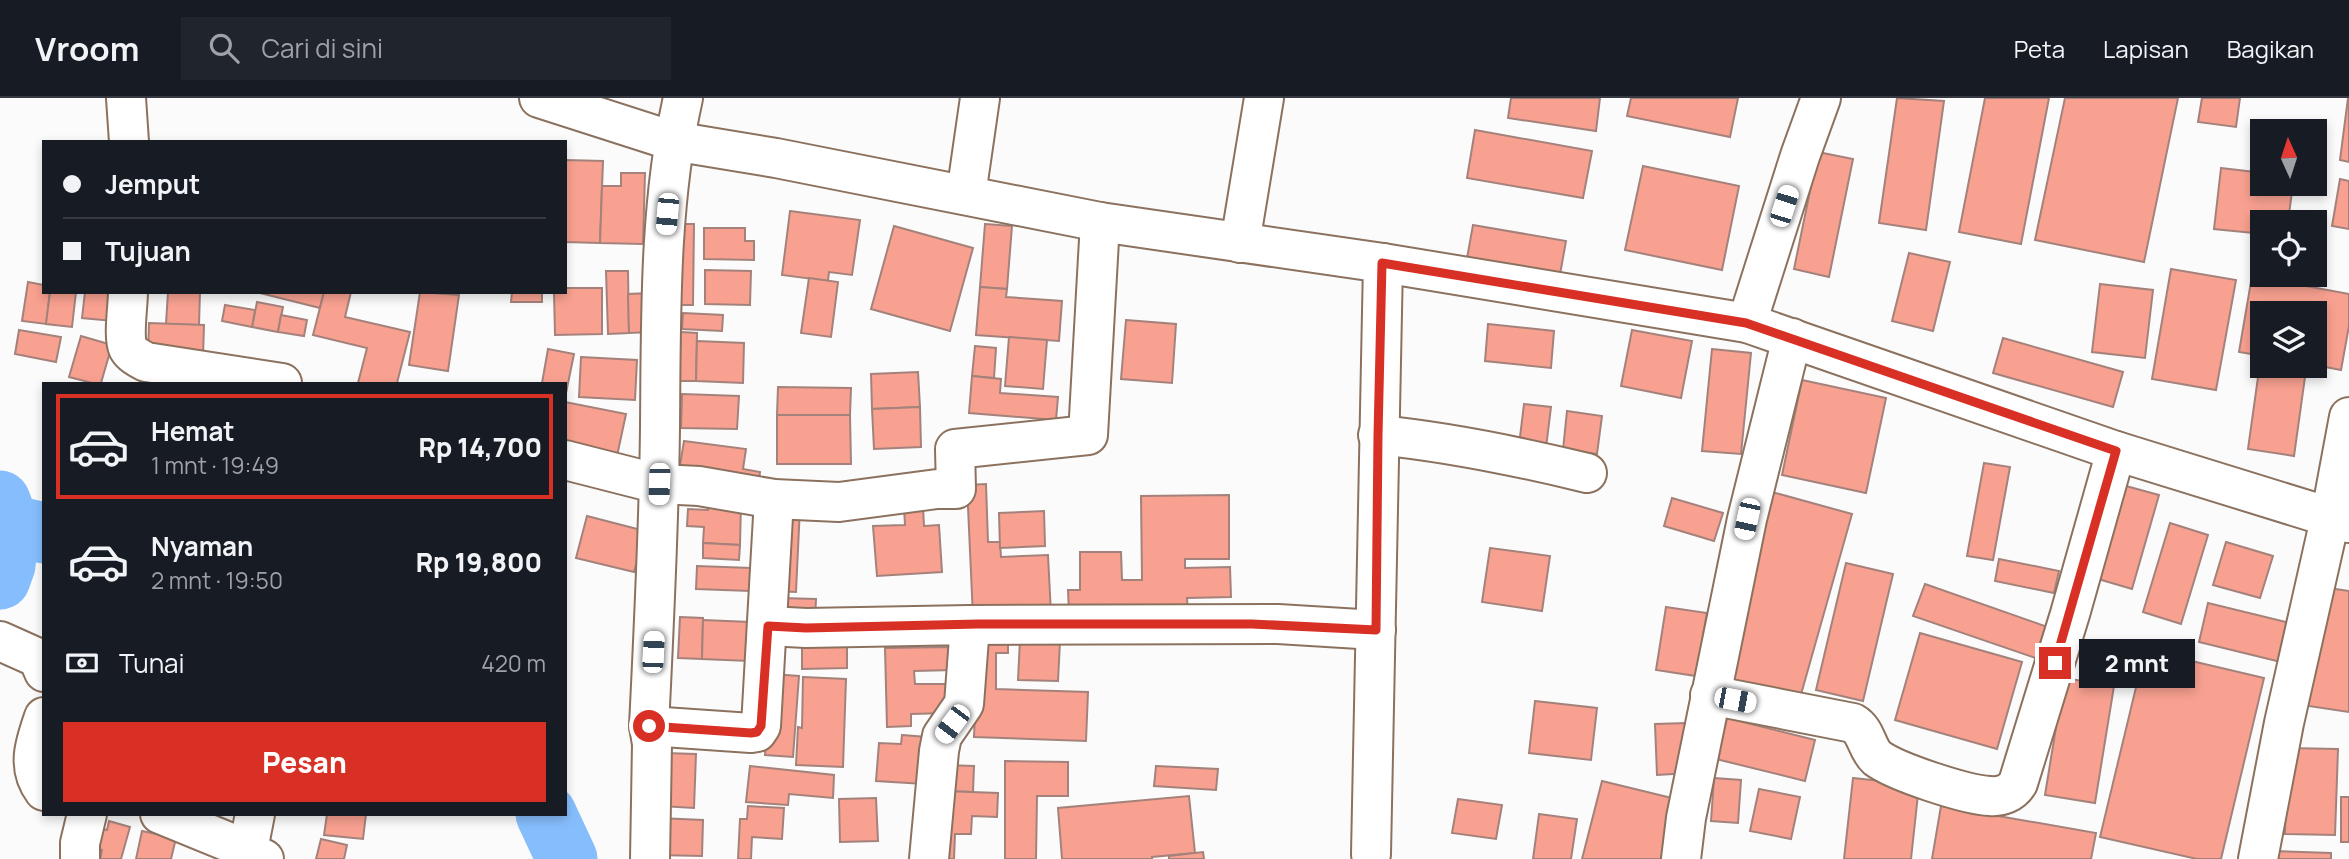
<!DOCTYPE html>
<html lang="id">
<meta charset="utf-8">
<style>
:root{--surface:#171b24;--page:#20242c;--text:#f1f3f6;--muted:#9ea1a6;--line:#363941;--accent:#d93025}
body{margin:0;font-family:Manrope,sans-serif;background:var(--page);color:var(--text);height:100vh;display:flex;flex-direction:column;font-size:26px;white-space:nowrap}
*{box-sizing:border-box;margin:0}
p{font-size:23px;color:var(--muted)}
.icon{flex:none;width:38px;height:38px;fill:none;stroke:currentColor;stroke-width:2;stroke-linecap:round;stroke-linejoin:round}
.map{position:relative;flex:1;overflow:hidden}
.drawer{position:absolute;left:42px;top:284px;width:525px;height:434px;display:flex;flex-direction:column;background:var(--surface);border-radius:0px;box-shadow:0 4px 10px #0003}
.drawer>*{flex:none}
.top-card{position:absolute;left:42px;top:42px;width:525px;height:154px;border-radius:0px;box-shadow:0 4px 10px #0003;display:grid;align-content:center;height:154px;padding:0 21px;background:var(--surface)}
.needle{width:46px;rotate:357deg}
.controls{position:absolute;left:2250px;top:21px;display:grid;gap:14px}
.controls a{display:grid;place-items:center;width:77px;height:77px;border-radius:0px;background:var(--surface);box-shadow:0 4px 10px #0003;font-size:35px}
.end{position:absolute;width:32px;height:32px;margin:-16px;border:9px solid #d93025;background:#fff;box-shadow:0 0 0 4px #fff}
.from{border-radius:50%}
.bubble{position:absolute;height:49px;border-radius:0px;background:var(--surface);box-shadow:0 4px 10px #0003;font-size:23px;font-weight:800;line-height:49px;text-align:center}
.car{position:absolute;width:21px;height:42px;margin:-21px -10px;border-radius:9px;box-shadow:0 0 5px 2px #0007;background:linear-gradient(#fff 24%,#345 0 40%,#fff 0 76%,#345 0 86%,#fff 0)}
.top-card b{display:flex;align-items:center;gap:24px;height:66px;font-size:26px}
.top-card b+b{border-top:2px solid var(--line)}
.top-card i{width:18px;height:18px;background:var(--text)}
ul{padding:12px 0 0;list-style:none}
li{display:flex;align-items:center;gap:21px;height:105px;margin:0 14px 10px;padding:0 7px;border:4px solid transparent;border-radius:0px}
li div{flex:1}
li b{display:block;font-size:26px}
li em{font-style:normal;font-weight:800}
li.on{border-color:var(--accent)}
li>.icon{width:63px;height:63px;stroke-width:1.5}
.pay{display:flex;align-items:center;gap:18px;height:77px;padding:0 21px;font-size:26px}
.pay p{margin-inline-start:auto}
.cta{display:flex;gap:14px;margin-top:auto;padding:14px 21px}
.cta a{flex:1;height:80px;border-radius:0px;background:var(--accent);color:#fff;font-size:28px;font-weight:800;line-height:80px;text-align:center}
header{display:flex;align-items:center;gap:42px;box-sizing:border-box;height:98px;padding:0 35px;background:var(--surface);border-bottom:2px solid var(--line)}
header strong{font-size:33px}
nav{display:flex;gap:38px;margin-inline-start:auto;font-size:24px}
.search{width:490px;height:63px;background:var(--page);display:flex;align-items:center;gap:18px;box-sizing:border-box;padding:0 24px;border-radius:0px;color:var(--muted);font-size:26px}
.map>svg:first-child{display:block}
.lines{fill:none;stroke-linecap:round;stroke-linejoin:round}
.river{stroke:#86befd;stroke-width:61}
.building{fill:#f9a191;stroke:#a4827b;stroke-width:2}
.minor-casing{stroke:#8c725e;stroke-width:42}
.minor{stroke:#fff;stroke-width:38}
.route{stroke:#d93025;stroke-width:9}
</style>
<header>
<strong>Vroom</strong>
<div class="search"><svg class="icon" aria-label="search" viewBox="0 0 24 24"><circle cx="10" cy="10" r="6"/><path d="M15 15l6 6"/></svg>Cari di sini</div>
<nav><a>Peta</a><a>Lapisan</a><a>Bagikan</a></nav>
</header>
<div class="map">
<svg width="2349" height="761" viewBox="0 0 2349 761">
<rect width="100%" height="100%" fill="#fbfbfb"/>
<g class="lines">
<g class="river">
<polyline points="0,403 9,427 44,435"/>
<polyline points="0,481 5,467 9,427"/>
<polyline points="546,716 567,761"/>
</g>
</g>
<g class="building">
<polygon points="1511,0 1600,0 1596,33 1508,20"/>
<polygon points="1631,0 1738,0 1730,39 1627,18"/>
<polygon points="1897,0 1944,3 1926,132 1879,125"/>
<polygon points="1985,0 2049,0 2021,146 1959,134"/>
<polygon points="2065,0 2178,0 2144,164 2035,142"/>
<polygon points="2202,0 2240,0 2236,29 2198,24"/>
<polygon points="2348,0 2349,0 2349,64 2340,62"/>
<polygon points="1475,32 1592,53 1583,100 1467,80"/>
<polygon points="1818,54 1853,61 1829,179 1794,171"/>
<polygon points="565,62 603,63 600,145 565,144"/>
<polygon points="1643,68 1739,88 1722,172 1625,152"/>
<polygon points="2221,70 2263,75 2263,86 2293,86 2288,124 2263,124 2263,136 2214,131"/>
<polygon points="621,75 645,75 643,146 600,145 602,88 621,88"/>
<polygon points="2340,81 2349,83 2349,131 2332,128"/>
<polygon points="790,113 860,122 852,177 829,174 828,183 782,177"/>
<polygon points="672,126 694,126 693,207 671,207"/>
<polygon points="985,126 1012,128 1007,191 980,189"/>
<polygon points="1473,127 1566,143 1559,182 1466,166"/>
<polygon points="894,128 973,150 950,233 871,211"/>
<polygon points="704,130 745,130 745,143 754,143 754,162 704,161"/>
<polygon points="1909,155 1950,164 1933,233 1892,223"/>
<polygon points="2171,171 2236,182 2216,292 2152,281"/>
<polygon points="705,172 751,173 750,207 705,206"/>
<polygon points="606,173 628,173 629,235 608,236"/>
<polygon points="2252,178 2349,196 2349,228 2341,272 2315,267 2315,215 2263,215 2263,258 2239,254"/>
<polygon points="809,180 838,184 831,239 801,235"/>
<polygon points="28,184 44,187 44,194 50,194 46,226 22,223"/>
<polygon points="2100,186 2153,192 2145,260 2092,254"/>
<polygon points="980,189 1007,191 1006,199 1062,203 1059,243 976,237"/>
<polygon points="565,190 602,190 602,236 555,237 554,194 565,194"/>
<polygon points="50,194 76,194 72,229 46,226"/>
<polygon points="85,194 116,194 113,223 82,220"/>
<polygon points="168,194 200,194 199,227 166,226"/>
<polygon points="256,194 324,194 320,210"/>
<polygon points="324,194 351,194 345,219 410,234 397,285 358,285 367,250 313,237"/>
<polygon points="420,194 459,197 448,273 409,267"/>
<polygon points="512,194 542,194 542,204 511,204"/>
<polygon points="649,195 651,234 629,235 628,196"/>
<polygon points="257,204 283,209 278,234 252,229"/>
<polygon points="225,207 255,212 252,229 222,223"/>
<polygon points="683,215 723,217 722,233 682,231"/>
<polygon points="281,217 307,222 304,238 278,234"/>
<polygon points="1126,222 1176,226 1172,285 1121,281"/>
<polygon points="149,225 204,227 203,258 148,255"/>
<polygon points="1488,226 1554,233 1551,270 1485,263"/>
<polygon points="19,232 61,239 56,264 15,256"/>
<polygon points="1632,232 1692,243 1681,300 1621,288"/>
<polygon points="681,234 697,235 696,283 679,283"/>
<polygon points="81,238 112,247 101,285 92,285 69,279"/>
<polygon points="1009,239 1047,242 1043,291 1005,288"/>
<polygon points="2003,240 2123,274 2113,309 1993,275"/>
<polygon points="697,243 744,245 743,285 696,283"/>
<polygon points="975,248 996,250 994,280 972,278"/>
<polygon points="548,251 574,256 565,300 565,285 542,285"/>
<polygon points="1712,251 1751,255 1741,356 1702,353"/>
<polygon points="581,259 637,262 635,302 579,299"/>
<polygon points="2259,272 2305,279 2294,358 2248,351"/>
<polygon points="918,274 920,309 872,311 871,276"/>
<polygon points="972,278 1001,281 1000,295 1058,299 1056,322 969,315"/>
<polygon points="1802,282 1886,300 1866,395 1782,377"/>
<polygon points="778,289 851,290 850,317 777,317"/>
<polygon points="682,296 739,298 737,331 681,330"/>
<polygon points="565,304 626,316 617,358 565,347"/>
<polygon points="1524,306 1551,309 1546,350 1519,347"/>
<polygon points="920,309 921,349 874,351 872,311"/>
<polygon points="1567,313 1602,318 1597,356 1563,352"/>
<polygon points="777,317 850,317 851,366 777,366"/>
<polygon points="684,343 746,351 743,371 760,374 758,391 704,370 680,367"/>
<polygon points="1984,365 2010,369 1993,462 1967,458"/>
<polygon points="2115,385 2159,397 2132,491 2088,478"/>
<polygon points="986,386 988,444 1000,444 1001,459 1048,457 1051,516 973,519 967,387"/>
<polygon points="1772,394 1852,416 1798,607 1718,584"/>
<polygon points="1229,397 1229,461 1185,461 1185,470 1230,469 1231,499 1187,500 1188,514 1069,515 1068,492 1080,492 1080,454 1121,454 1122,482 1142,482 1141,398"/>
<polygon points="1672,400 1723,415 1714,443 1664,428"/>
<polygon points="708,403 741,405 740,447 703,445 704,429 687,428 688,411 708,412"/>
<polygon points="778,409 800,409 796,494 774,493"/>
<polygon points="923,409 924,428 939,427 942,474 877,478 873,428 905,427 904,410"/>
<polygon points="1044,413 1045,448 1000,450 999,415"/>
<polygon points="587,418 645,433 634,474 576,460"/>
<polygon points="2170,425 2208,437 2181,526 2143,514"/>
<polygon points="2226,444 2273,458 2260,500 2213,487"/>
<polygon points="703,445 740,447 739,462 703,460"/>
<polygon points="1490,450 1550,458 1542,513 1482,504"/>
<polygon points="1999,461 2059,473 2054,495 1995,483"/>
<polygon points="1846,465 1893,476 1863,603 1816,592"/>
<polygon points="697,468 751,470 750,493 696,491"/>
<polygon points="1925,486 2059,533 2047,564 1913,518"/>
<polygon points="2322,489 2349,493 2349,614 2302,607"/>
<polygon points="781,500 816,501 815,522 781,522"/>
<polygon points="2208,505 2294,526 2285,565 2199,544"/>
<polygon points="1666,509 1707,515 1696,578 1656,572"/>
<polygon points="680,519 703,520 702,561 678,560"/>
<polygon points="703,522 750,524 749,563 702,561"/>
<polygon points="1920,535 2022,564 1997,651 1895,622"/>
<polygon points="978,538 1008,540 1008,555 996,555 996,591 1088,594 1086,643 974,639"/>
<polygon points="847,541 847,570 802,571 802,543"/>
<polygon points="1020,541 1060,543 1058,583 1018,582"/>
<polygon points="952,549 953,572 914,573 915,586 947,586 948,615 911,616 911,628 887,629 885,550"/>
<polygon points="2145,552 2264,580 2221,761 2197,761 2100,739"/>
<polygon points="771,576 799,578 793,659 765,657"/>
<polygon points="803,579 846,581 843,669 796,667 798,629 802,630"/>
<polygon points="2064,580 2114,588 2095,705 2045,697"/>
<polygon points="1535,603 1597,610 1591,662 1529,655"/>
<polygon points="1727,620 1815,642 1805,683 1716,661"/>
<polygon points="1687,625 1690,675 1657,677 1655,626"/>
<polygon points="902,637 927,639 924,686 876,683 879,645 901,646"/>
<polygon points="2287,650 2338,651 2335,737 2285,736"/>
<polygon points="664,655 696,656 694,710 661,708"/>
<polygon points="1005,663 1068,664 1068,698 1037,698 1036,761 1005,761"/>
<polygon points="944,667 974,668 973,694 944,693"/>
<polygon points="750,668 834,677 833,700 789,696 788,707 746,704"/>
<polygon points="1156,668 1218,671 1216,692 1154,688"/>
<polygon points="1714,680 1741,682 1738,725 1711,723"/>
<polygon points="1853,680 1919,687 1911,761 1844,761"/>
<polygon points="1602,683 1676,701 1661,761 1582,761"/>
<polygon points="1759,691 1800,699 1791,741 1750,733"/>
<polygon points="944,693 998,695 997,719 972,718 971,736 955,736 954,761 941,761"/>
<polygon points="1189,698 1195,755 1152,759 1152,761 1062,761 1058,710"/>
<rect x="2341" y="699" width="8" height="45"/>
<polygon points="876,700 878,743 840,744 839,701"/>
<polygon points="1458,701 1502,707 1496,741 1452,735"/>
<polygon points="748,708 784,710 782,741 752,739 751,761 738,761 740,721 747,721"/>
<polygon points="1941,708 2096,735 2091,761 1932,761"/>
<polygon points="327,716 366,716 363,741 324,737"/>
<polygon points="1539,716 1577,721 1571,761 1533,761"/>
<polygon points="658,720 703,722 702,758 657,757"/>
<polygon points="109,723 130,729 121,761 100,761 102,752 87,748 92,728 107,732"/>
<polygon points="142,733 176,740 171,761 136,761"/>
<polygon points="321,741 347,747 344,761 316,761"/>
<polygon points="2272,753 2331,755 2331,761 2272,761"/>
<polygon points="1203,754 1204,761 1169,761 1169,758"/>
</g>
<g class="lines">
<g class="minor-casing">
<g id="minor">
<polyline points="126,0 129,44"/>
<polyline points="539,0 673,43 776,60 1100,124 1383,165 1747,225 2116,353 2349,425"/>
<polyline points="966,97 980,0"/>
<polyline points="1240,145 1264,0"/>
<path d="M128,194C128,208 123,238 128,250C132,257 140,261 146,264L282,285"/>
<polyline points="1747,225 1800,58 1821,0"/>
<path d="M1378,337C1449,344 1517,358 1587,375"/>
<polyline points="565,362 659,386 699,388 774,401 839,404 937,391 956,391 955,351 1088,337 1100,124"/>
<polyline points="970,527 1278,526 1376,532"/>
<polyline points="768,528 806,530 970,527 964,606 942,638 939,653 929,761"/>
<polyline points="0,543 38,560 44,574"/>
<path d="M1710,597L1853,625C1867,633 1866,650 1877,660C1896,674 1966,697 1990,698C2001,699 2012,695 2018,685L2070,516L2116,353"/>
<path d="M44,619C35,645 26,669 44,693"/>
<polyline points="649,628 751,635 757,634 761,628 774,401"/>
<polyline points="160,716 231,745 264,761"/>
<polyline points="248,752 255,716"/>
<polyline points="1371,756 1383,165"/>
<polyline points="80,761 80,745 87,716"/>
<path d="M650,761L652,646L649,628C654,528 659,429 660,329C661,220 659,107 683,0"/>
<polyline points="1681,761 1686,720 1747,421 1792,240"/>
<polyline points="2258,761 2284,625 2330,421 2349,319"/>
</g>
</g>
<use href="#minor" class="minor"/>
</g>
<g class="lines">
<polyline class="route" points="649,628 751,635 757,634 761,628 768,528 806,530 978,526 1252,526 1376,532 1378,337 1382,165 1746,225 2116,353 2055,565"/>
</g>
</svg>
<div class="controls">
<a><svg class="needle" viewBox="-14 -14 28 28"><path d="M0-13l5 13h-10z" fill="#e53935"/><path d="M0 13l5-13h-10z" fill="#9ea1a6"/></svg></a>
<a><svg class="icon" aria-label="locate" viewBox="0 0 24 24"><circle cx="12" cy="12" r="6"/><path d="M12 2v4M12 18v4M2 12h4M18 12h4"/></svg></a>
<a><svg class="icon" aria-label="layers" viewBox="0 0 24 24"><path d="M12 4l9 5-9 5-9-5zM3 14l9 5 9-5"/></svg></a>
</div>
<i class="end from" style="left:649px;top:628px"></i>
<i class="end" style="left:2055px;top:565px"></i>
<div class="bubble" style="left:2079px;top:541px;width:116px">2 mnt</div>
<i class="car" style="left:1784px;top:108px;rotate:18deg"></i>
<i class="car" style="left:667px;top:116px;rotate:185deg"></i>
<i class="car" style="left:659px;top:386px;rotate:182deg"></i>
<i class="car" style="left:1747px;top:421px;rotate:192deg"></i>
<i class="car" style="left:653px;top:554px;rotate:3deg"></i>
<i class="car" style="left:1735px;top:602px;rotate:101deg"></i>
<i class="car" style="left:952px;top:626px;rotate:217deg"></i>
<div class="top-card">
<b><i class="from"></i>Jemput</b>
<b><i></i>Tujuan</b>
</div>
<section class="drawer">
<ul>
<li class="on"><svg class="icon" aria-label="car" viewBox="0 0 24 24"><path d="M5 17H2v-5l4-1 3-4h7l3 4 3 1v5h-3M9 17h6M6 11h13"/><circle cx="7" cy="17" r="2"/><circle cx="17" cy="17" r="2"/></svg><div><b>Hemat</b><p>1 mnt · 19:49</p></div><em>Rp 14,700</em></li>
<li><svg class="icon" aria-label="car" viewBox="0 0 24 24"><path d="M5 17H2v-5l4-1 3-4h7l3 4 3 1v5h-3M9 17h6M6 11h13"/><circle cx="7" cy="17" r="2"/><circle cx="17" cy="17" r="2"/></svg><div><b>Nyaman</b><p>2 mnt · 19:50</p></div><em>Rp 19,800</em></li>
</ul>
<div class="pay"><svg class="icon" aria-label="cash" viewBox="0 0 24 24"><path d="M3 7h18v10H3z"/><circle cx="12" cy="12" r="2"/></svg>Tunai<p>420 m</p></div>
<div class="cta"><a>Pesan</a></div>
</section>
</div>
